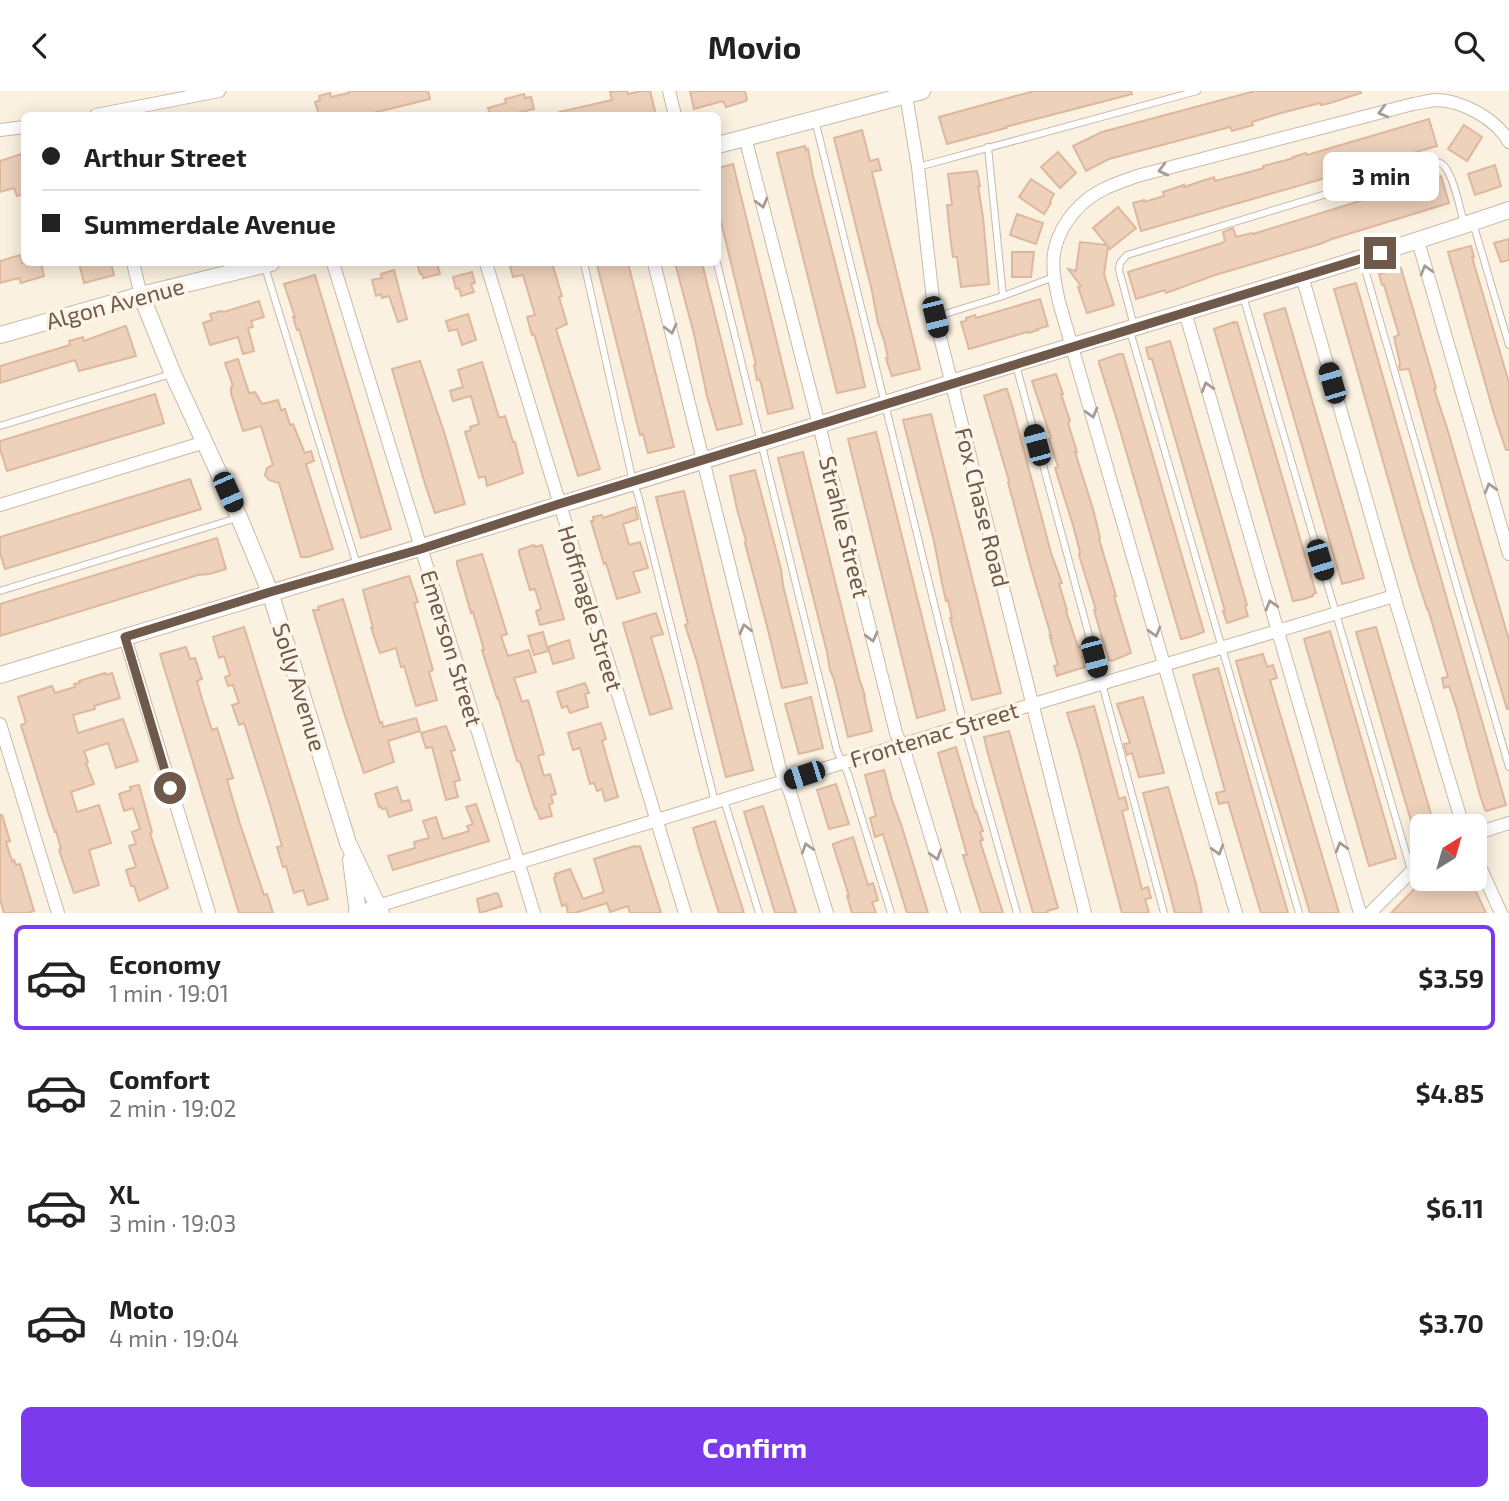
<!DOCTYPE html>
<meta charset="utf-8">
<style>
:root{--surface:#fff;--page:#f2f2f2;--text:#222;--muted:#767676;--line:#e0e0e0;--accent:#7c3aed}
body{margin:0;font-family:"Exo 2",sans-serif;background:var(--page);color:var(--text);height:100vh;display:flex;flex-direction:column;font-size:26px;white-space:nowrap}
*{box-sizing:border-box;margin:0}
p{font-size:23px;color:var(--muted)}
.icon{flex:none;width:38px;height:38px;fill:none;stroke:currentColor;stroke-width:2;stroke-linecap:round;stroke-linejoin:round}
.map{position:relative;height:822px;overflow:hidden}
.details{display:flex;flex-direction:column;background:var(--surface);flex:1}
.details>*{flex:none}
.top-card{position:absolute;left:21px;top:21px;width:700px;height:154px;border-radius:10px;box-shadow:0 4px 18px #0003;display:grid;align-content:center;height:154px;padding:0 21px;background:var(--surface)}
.needle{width:46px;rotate:37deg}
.tools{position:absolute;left:1410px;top:723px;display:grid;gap:14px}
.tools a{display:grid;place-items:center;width:77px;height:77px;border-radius:10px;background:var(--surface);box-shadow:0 4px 18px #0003;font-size:35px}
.end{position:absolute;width:32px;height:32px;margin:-16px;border:9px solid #6f594a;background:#fff;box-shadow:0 0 0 4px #fff}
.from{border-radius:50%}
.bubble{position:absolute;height:49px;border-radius:10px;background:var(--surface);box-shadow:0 4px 18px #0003;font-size:23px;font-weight:700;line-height:49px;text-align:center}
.car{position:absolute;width:21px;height:42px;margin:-21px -10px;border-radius:9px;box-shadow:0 0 5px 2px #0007;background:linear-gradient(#222 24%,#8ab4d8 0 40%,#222 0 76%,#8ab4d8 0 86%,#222 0)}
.top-card b{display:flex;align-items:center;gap:24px;height:66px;font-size:26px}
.top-card b+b{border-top:2px solid var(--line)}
.top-card i{width:18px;height:18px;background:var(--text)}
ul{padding:12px 0 0;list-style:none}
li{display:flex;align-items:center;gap:21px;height:105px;margin:0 14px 10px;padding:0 7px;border:4px solid transparent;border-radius:10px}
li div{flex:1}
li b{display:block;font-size:26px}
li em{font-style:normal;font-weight:700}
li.selected{border-color:var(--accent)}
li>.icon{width:63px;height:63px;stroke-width:1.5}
.button{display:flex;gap:14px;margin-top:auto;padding:14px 21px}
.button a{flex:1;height:80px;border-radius:10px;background:var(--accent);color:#fff;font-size:28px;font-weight:700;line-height:80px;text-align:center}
header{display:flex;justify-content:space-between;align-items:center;height:91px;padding:0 21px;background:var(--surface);font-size:32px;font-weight:700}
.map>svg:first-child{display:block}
.building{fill:#edd1bb;stroke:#deb89d;stroke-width:2}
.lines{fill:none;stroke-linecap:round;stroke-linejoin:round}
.service-casing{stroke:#c9b9a9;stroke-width:8}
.minor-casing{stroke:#c9b9a9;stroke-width:14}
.tertiary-casing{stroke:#c9b9a9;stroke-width:18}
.service{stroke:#fff;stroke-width:6}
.minor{stroke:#fff;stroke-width:12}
.tertiary{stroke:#fff;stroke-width:16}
.oneway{stroke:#a99b92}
.route{stroke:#6f594a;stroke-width:9}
.labels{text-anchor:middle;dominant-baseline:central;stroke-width:7;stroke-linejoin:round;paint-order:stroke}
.street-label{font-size:23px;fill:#6f594a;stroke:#fdf5e7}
</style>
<header><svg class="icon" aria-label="back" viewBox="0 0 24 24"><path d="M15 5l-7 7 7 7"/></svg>Movio<svg class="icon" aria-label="search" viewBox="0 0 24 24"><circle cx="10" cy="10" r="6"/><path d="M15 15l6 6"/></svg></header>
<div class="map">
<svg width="1509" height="822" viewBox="0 0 1509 822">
<rect width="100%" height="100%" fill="#faf1e1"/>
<g class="building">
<polygon points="349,0 428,0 430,8 365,24 319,24 315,11 320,9 319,5 330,2 331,6 349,2"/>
<polygon points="615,0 627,0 628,3 641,0 650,0 656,24 559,24 559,21 612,9 610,1"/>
<polygon points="690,0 745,0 747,8 746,10 726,16 723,10 694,18"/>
<polygon points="1034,0 1131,0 1132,3 1005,36 1006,37 947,53 939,26"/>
<polygon points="1255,0 1360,0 1361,2 1330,12 1321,14 1320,12 1281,22 1252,31 1253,34 1232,40 1230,36 1109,68 1086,80 1073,55 1102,41"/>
<polygon points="524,3 525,7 531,6 534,18 509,24 490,24 488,17 506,12 505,8"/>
<polygon points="1429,28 1437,55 1141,140 1133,112 1144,109 1144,111 1164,105 1163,101 1184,94 1184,96 1214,86 1215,90 1246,82 1264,77 1263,75 1294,67 1293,66 1306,62 1307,64"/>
<polygon points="1464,34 1482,46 1467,70 1448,58"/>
<polygon points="862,39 870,70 878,68 881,79 872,81 920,278 892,285 888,274 886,267 888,267 884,249 878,232 872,200 834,47"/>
<polygon points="805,55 806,59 808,58 813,85 854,246 865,296 837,302 777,62"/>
<polygon points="1058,61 1076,82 1060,97 1041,76"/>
<polygon points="21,63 22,68 24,67 24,103 17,105 14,97 0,101 0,70"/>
<polygon points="733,73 793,317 768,323 761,292 759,288 757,289 754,274 756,273 755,270 718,119 718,77"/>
<polygon points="1495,74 1501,95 1475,104 1468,83"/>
<polygon points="977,80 980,95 978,95 983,126 989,193 961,196 957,166 953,166 950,144 947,114 952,114 948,83"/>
<polygon points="1441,85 1449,112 1332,148 1320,153 1215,184 1166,202 1165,199 1136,208 1128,181 1222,152 1225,150 1223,141 1233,137 1236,146 1252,142 1253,143"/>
<polygon points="1031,88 1054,103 1050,110 1051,112 1044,123 1019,106"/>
<polygon points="1118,116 1136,137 1110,158 1108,156 1104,183 1114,214 1087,222 1078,196 1081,195 1068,178 1076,180 1080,151 1107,154 1093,137"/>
<polygon points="1017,123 1043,132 1036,153 1010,144"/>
<polygon points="1509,148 1509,169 1501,171 1494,152"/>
<polygon points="1471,155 1474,166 1472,166 1509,292 1509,359 1506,359 1494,323 1448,161"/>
<polygon points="1012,161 1034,161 1031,186 1012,186"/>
<polygon points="20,164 22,172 41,172 44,185 21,192 19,187 0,192 0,170"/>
<polygon points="79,172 111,172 114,184 84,192"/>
<polygon points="417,172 437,172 440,183 423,187 422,183 420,183"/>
<polygon points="525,172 552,172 562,205 559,206 567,233 556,238 600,378 578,385 534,243 532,244 527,226 535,224 523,184 513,186 510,175"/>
<polygon points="605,172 628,172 674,356 648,362 643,343 640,344 597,174"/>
<polygon points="675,172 702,172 742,333 717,339 707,305 694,243"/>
<polygon points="1401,177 1436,297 1434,298 1447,337 1509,549 1509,618 1507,618 1459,459 1409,278 1400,279 1399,275 1400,272 1394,246 1399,244 1384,194 1382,194 1379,183"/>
<polygon points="394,179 407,228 398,231 389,205 382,207 381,203 376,205 372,189 382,187 381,183"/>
<polygon points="472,181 475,192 471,193 474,201 461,205 459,197 456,198 453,186"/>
<polygon points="315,184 391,438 361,447 312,281 299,238 297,239 293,226 295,226 284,193"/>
<polygon points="1356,192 1506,714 1486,720 1485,719 1480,704 1457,619 1449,595 1444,597 1442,587 1448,586 1428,518 1427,518 1411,468 1334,198"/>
<polygon points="1040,208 1048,235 1037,238 1038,239 1028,242 1027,241 969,258 961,231 966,230 966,227 975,224 976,227"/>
<polygon points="259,210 264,226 251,230 253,236 248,237 254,260 243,263 238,246 210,254 203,232 212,229 210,223 221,220 224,221"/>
<polygon points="1285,217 1364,487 1342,493 1264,223"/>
<polygon points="468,223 476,249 462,254 457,238 449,240 446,230"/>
<polygon points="1234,231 1234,232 1237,231 1316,502 1313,503 1313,505 1304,508 1293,510 1214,238"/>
<polygon points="125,235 126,235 136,265 79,280 75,269 0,292 0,275 70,254 69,250 83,246 84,250"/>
<polygon points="1170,250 1247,514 1245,515 1248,525 1227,532 1223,520 1225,520 1164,309 1152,268 1149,268 1146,257"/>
<polygon points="1119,263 1123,263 1204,541 1190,546 1181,548 1117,329 1099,272 1099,270"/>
<polygon points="238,268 249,302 255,301 262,313 278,309 281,319 285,318 290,334 293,333 304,360 305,362 311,360 314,370 306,373 333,458 308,466 301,466 279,392 269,389 265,384 267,377 273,374 261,335 243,340 231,302 231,296 233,295 225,272"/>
<polygon points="420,270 445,344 465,413 435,422 425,393 392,278"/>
<polygon points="482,271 499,327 505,325 513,351 515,351 523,382 487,395 485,385 479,387 465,341 471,339 470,336 479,333 471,305 453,310 450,300 463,296 458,279"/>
<polygon points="1056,283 1063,303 1061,303 1070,330 1068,332 1077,361 1075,361 1093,418 1100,447 1099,448 1116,505 1114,505 1131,562 1112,570 1109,569 1103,550 1094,519 1096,519 1079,464 1080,461 1073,434 1055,377 1058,376 1049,348 1051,347 1032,290"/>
<polygon points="1004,298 1007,298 1013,318 1051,462 1062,492 1059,493 1067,519 1066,520 1078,556 1085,554 1088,564 1082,566 1085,576 1059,584 1057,585 1054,575 1058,574 1050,546 1052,548 1031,477 1008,391 1009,390 984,305"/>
<polygon points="155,303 164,332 162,333 7,380 0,358 0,350"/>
<polygon points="931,323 1001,602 972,609 950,527 952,527 948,509 946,510 942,492 934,450 903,329"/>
<polygon points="876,341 945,619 917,627 848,348"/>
<polygon points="803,361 859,587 865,605 864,605 872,640 848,646 834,588 830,579 827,561 778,367"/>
<polygon points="755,379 781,478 783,494 807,592 782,597 767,535 745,452 746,450 737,418 730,385"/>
<polygon points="190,388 201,418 5,478 0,462 0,446"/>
<polygon points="684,400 712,518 753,679 726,686 697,571 685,534 688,533 656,406"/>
<polygon points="635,416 638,428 623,433 629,454 640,451 648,477 633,481 640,501 617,508 606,472 604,473 591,430 594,430 593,426 602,424 603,427"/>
<polygon points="217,447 226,478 209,483 198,484 0,545 0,513"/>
<polygon points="534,454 535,456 542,454 564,528 540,534 536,520 541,518 535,498 530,499 519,462 519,459"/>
<polygon points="482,463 507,543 501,545 508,565 529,559 536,581 514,587 522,611 528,609 544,663 538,665 544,685 550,683 556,703 551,704 553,712 549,714 552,725 540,728 536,717 535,718 520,671 517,670 498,606 497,607 482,559 484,559 473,521 471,522 457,473 457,470"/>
<polygon points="409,485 418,511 414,512 433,579 429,581 437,609 416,615 404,575 401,576 396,557 380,562 371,537 373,537 363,499"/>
<polygon points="343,508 380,632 382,631 383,636 416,627 420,640 388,650 394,671 364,682 345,625 313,519 319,519 318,516"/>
<polygon points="656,522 663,543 651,546 672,617 650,624 623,532"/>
<polygon points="244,536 328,808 308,814 303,799 294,802 286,775 283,776 277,756 282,755 268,707 244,632 239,634 232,614 239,612 233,594 228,595 225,586 230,584 224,565 219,567 213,546"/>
<polygon points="1376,536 1433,730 1415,735 1413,736 1403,703 1356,541"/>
<polygon points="1330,540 1396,767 1369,775 1304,548"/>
<polygon points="543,541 548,560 534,564 528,545"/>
<polygon points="569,549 574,567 553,573 548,556"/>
<polygon points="186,556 190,568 195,567 202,588 197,590 202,608 212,639 217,637 233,687 227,689 240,733 264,804 267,803 273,822 239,822 160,563"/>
<polygon points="1263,563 1267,576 1273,574 1277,587 1270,589 1339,822 1310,822 1245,603 1236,570"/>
<polygon points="1218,577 1251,694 1288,822 1261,822 1228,711 1219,713 1216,702 1225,700 1193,584"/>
<polygon points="105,582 106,584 112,582 120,607 94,615 95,618 73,624 78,642 123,628 138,670 116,677 108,652 84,660 88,671 86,672 94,693 71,701 77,721 99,714 111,752 89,759 99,794 74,802 59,759 61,758 56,740 55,741 49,724 21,634 26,632 18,606 52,595 55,602 75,596 74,593 80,592 79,590"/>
<polygon points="585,592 589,602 585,603 588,616 570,622 567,615 562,617 557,601"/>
<polygon points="811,606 823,657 799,663 785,613"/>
<polygon points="1143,606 1164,682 1139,686 1132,662 1127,664 1124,653 1130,652 1117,613"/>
<polygon points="1094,615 1119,708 1125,706 1128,718 1122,720 1142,798 1148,796 1151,807 1145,808 1149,822 1122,822 1079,660 1067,622"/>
<polygon points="601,632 606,648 602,650 618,706 605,710 602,698 597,700 594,692 590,693 580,657 573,659 568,642"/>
<polygon points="446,635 455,659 451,660 460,689 454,691 458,706 446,709 432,656 426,657 421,642"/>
<polygon points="1009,640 1058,817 1047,820 1048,822 1033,822 987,659 984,646"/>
<polygon points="956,656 975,721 976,720 983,740 980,741 983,749 980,750 1003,822 981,822 963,764 967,764 938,662"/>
<polygon points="884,679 892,709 901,733 928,822 907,822 883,743 875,746 870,727 876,725 865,684"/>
<polygon points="836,693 849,733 829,738 817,699"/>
<polygon points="139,694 152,741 150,742 168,797 139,810 134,795 131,795 126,779 136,776 129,755 136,753 132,741 140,738 133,717 124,720 119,703 131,699 130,696"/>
<polygon points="397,696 402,711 409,709 412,719 389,726 386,717 382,718 381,715 379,716 375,703"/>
<polygon points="1168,696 1196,793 1202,822 1175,822 1143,702"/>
<polygon points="476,713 489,750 393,779 388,765 415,757 414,751 429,747 423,730 436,726 443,748 469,740 467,735 473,733 466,716"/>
<polygon points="763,715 788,796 796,822 775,822 765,789 744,721"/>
<polygon points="0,724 2,724 10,750 6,751 12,770 14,769 16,774 20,773 34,820 27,822 4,822 0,808"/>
<polygon points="715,730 720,747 744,822 719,822 700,762 693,737"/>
<polygon points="853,746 868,794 873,792 878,809 872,811 876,822 852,822 847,805 849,805 833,754 833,753"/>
<polygon points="635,755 636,756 640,755 661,822 630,822 628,815 610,821 607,812 575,822 568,822 566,813 562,815 554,787 556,786 555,783 570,778 583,808 604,801 594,768"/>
<polygon points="1424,788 1470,788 1486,822 1391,822"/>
<polygon points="496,802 498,803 502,815 480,822 477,808"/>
</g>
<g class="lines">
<g class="service-casing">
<g id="service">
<polyline points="815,29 964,634 1017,822"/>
<polyline points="988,56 1003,205"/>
<polyline points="918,76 1197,0"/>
<polyline points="1473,132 1509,254"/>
<polyline points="1362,168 1509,676"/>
<polyline points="584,172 633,391 638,404 715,711"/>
<polyline points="717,172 837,660 848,683 891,822"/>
<polyline points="264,173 357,474"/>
<polyline points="1243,205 1411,779"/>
<polyline points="935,226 1003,205 1054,186"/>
<path d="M1134,235L1119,179L1120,172L1127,164L1431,71C1437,71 1438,70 1442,73C1453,81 1460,118 1464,132"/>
<polyline points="1130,240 1299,822"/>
<polyline points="1016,274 1164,822"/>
<polyline points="0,335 171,283"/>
<polyline points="0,500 237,427"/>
<polyline points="724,709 759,822"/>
</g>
</g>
<g class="minor-casing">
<g id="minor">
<polyline points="669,0 675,24"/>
<polyline points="906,4 918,76 935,226 1085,822"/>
<polyline points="96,24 219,0"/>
<polyline points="0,39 24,36"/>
<polyline points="745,46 819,334 896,642 906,665 954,822"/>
<polyline points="1418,150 1509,463"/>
<polyline points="133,172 141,204"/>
<polyline points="333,172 534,822"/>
<polyline points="486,172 685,822"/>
<polyline points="654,172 780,678 790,701 827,822"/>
<polyline points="1302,185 1394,505 1463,735"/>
<polyline points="1185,221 1360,822"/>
<polyline points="0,414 205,351"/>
<polyline points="125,546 209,822"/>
<polyline points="0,633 58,822"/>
<polyline points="1475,743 1509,732"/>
<polyline points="1475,765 1501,822"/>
<polyline points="355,822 1034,613 1394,505"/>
<path d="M1236,822L1059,211C1055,193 1051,174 1055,157C1062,130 1082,108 1106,97C1116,92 1127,89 1137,85L1413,13C1420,12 1428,10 1435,9C1462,9 1496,28 1509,51"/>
<polyline points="1370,822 1423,769"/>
</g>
</g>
<g class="tertiary-casing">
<g id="tertiary">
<polyline points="718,54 922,0"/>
<polyline points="141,204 173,283 239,426 270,501 348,752 381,822"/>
<polyline points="0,244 141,204 271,172"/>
<path d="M0,584C317,488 633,393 948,293C1135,235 1324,182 1509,119"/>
<polyline points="351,769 358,822"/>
</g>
</g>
<use href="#service" class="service"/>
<use href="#minor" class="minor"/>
<use href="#tertiary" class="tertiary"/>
</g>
<defs><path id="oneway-chevron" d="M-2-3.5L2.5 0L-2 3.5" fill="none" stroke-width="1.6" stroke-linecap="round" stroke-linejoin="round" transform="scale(1.75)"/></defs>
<g class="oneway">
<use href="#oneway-chevron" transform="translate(1383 21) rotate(165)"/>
<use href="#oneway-chevron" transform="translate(1163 79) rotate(166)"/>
<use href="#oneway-chevron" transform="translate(762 112) rotate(75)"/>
<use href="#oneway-chevron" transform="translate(1426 179) rotate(-106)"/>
<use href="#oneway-chevron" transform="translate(671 238) rotate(76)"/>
<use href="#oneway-chevron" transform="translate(1207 296) rotate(-106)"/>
<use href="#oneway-chevron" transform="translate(1092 322) rotate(74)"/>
<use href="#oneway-chevron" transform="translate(1490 397) rotate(-106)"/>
<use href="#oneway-chevron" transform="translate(1271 514) rotate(-106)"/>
<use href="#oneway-chevron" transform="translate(745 538) rotate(-104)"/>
<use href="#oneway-chevron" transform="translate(1155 541) rotate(74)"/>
<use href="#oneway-chevron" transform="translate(872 546) rotate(76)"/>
<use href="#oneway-chevron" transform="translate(1341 756) rotate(-106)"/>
<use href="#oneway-chevron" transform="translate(807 757) rotate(-107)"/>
<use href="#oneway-chevron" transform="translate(1218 759) rotate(74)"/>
<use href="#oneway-chevron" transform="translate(936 764) rotate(73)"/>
</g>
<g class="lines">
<polyline class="route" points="170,697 125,546 270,501 421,458 559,413 1380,162"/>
</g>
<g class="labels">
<g class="street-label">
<text transform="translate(115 212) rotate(-15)">Algon Avenue</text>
<text transform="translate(983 416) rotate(76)">Fox Chase Road</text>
<text transform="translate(845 436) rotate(76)">Strahle Street</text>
<text transform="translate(591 517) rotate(73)">Hoffnagle Street</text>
<text transform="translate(452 557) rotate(73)">Emerson Street</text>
<text transform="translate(300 596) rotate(73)">Solly Avenue</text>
<text transform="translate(934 643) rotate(-17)">Frontenac Street</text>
</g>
</g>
</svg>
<div class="tools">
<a><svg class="needle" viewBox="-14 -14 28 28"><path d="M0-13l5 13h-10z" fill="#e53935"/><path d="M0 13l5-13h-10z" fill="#767676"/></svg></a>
</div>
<i class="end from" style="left:170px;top:697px"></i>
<i class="end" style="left:1380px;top:162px"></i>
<div class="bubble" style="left:1323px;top:61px;width:116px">3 min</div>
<i class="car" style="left:935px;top:226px;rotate:166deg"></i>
<i class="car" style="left:1332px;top:292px;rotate:344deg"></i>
<i class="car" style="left:1037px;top:354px;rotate:345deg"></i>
<i class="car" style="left:228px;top:401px;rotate:156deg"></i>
<i class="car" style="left:1320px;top:469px;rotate:163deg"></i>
<i class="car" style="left:1094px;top:566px;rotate:165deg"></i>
<i class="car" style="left:804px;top:684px;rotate:252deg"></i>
<div class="top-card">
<b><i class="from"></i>Arthur Street</b>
<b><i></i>Summerdale Avenue</b>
</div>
</div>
<section class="details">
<ul>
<li class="selected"><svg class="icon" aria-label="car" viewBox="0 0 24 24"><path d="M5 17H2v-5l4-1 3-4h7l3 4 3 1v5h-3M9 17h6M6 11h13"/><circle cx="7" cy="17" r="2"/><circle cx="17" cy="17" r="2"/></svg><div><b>Economy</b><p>1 min · 19:01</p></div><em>$3.59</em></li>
<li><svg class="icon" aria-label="car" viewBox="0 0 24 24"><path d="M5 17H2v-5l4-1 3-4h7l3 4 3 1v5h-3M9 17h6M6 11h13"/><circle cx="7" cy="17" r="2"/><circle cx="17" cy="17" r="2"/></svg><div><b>Comfort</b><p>2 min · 19:02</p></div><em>$4.85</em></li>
<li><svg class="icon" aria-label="car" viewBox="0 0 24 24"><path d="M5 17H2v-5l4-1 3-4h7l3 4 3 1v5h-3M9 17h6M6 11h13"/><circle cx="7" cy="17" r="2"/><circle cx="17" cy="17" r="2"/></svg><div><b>XL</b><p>3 min · 19:03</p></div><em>$6.11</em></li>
<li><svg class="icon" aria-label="car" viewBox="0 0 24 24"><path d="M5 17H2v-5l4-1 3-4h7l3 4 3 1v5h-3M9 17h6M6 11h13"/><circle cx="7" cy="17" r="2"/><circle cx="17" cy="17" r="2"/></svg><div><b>Moto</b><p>4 min · 19:04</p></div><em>$3.70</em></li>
</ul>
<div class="button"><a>Confirm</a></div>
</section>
